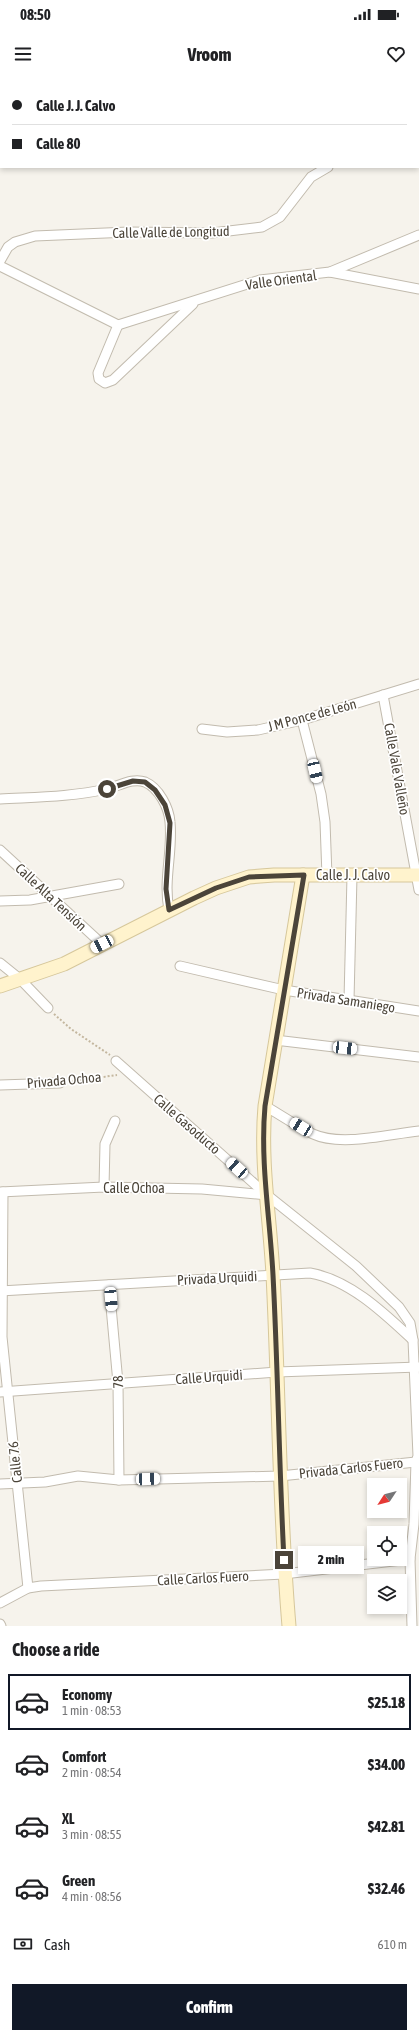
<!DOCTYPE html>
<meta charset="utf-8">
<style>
:root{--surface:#fff;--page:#f2f2f2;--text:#202124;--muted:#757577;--line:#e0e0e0;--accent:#111827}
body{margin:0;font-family:"Asap Condensed",sans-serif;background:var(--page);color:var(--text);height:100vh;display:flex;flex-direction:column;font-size:15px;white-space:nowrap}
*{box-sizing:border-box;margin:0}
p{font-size:13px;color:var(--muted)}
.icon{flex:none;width:22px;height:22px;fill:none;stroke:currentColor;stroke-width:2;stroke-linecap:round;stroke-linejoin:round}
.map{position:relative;height:1546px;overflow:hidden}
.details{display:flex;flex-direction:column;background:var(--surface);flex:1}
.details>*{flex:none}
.banner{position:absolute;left:0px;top:0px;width:419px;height:88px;box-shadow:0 2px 6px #0003;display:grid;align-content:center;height:88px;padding:0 12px;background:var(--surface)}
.needle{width:26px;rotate:234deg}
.buttons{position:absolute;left:367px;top:1398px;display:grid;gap:8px}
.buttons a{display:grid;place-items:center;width:40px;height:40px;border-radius:0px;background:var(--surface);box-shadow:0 2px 6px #0003;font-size:20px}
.end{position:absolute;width:18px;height:18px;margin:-9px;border:5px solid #4b4439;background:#fff;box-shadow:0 0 0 2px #fff}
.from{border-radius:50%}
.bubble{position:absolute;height:28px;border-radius:0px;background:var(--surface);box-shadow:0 2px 6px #0003;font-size:13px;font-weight:800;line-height:28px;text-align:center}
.car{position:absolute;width:12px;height:24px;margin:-12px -6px;border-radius:5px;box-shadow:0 0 3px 1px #0007;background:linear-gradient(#fff 24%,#345 0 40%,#fff 0 76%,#345 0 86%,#fff 0)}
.banner b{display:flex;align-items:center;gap:14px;height:38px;font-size:15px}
.banner b+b{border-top:1px solid var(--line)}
.banner i{width:10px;height:10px;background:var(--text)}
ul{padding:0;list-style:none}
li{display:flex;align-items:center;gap:12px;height:56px;margin:0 8px 6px;padding:0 4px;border:2px solid transparent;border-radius:0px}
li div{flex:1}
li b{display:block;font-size:15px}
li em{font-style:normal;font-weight:800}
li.selected{border-color:var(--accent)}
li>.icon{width:36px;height:36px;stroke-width:1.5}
h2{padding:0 12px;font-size:18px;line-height:48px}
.pay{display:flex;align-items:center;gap:10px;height:44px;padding:0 12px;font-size:15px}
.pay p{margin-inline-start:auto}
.action{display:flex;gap:8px;margin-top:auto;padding:8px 12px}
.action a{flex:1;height:46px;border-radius:0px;background:var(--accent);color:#fff;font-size:16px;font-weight:800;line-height:46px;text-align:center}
.status{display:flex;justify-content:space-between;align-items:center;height:28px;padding:0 20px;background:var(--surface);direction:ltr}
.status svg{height:11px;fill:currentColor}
header{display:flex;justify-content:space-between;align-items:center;height:52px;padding:0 12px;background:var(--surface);font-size:18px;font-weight:800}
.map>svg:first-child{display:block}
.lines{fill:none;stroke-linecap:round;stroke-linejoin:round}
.street-casing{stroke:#c2bbae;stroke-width:11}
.secondary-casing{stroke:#d6c79b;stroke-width:15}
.path{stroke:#c4b79f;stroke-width:2;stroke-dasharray:2 2;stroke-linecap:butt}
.street{stroke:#fff;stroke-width:9}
.secondary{stroke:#fff3cd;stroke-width:13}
.route{stroke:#4b4439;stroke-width:5}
.labels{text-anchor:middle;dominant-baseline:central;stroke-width:3.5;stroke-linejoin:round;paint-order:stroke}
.street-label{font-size:14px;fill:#4b4439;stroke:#fff}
</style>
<div class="status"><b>08:50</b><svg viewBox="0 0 49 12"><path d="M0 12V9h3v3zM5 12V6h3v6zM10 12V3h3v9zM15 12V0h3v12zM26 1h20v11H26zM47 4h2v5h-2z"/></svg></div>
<header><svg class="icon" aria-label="menu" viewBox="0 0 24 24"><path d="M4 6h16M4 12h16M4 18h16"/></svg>Vroom<svg class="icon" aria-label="heart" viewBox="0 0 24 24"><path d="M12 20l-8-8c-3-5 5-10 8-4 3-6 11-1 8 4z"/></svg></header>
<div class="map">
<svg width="419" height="1546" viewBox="0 0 419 1546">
<rect width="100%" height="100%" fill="#f6f3ec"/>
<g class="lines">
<g class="street-casing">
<g id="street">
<polyline points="23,0 28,1"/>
<polyline points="418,48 419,48"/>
<polyline points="0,181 8,167 15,162 35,156 129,152 212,153 262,147 280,137 311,97 328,87"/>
<polyline points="0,186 118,245"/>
<polyline points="330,192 419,209"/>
<polyline points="118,245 260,200 330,192 419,155"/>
<polyline points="118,245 98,293 99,299 105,303 113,300 193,224"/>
<polyline points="383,615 419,810"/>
<polyline points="302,640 321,714 325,742 327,796"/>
<polyline points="202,649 227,652 258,650 302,640 419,604"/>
<path d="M0,719C35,717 72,717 106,709C118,707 132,697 145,702C159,708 169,728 170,742C173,772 163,800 169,830"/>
<polyline points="0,770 102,864"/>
<polyline points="0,821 30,820 119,804"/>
<polyline points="0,883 21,900 48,928"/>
<polyline points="180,886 284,910 419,931"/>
<polyline points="349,920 352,796"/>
<polyline points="275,960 419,977"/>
<polyline points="116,981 267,1115 356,1186 399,1227 410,1243 413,1260 418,1376 416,1382 414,1444 410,1479 412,1546"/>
<polyline points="0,1005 60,1003"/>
<path d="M265,1026C281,1035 296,1046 313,1054C341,1067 389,1054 419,1051"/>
<polyline points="104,1107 105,1064 115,1041"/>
<polyline points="0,1112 104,1107 202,1109 267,1115"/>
<polyline points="3,1112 2,1257 28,1508"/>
<polyline points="109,1205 118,1303 119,1400"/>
<path d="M0,1211L310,1193C350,1200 384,1233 413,1260"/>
<polyline points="0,1312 277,1292 419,1287"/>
<polyline points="0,1404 45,1402 78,1396 119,1400 280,1396 416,1382"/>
<polyline points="0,1523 28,1508 41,1506 284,1494 410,1479"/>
<polyline points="0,1544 1,1546"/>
</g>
</g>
<g class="secondary-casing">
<g id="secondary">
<polyline points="0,906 64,884 194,818 216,808 249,797 274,795 419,795"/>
<path d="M289,1546C279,1429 279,1312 273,1195C270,1138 260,1082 265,1026L303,795"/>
</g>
</g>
<g class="path">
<polyline points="54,934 71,949 110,975"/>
<polyline points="68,1002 117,995"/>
</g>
<use href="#street" class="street"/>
<use href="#secondary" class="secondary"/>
</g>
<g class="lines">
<path class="route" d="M107,709L133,701L145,702L155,710L165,725L170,743L166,809L169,830L216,808L249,797L304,795L265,1026C260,1082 270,1138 273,1195C278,1290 279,1385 284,1480"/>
</g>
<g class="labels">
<g class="street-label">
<text transform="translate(171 152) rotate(-1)">Calle Valle de Longitud</text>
<text transform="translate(281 200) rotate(-8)">Valle Oriental</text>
<text transform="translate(312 635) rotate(-15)">J M Ponce de León</text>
<text transform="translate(397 689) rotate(80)">Calle Vale Valleño</text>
<text x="353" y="795">Calle J. J. Calvo</text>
<text transform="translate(51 817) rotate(43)">Calle Alta Tensión</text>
<text transform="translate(346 920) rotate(9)">Privada Samaniego</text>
<text transform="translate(64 1000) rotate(-5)">Privada Ochoa</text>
<text transform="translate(187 1044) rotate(41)">Calle Gasoducto</text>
<text x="134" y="1108">Calle Ochoa</text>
<text transform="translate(217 1198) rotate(-3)">Privada Urquidi</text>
<text transform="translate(209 1297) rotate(-4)">Calle Urquidi</text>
<text transform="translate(118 1302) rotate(-93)">78</text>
<text transform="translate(15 1382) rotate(-96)">Calle 76</text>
<text transform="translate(351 1388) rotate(-6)">Privada Carlos Fuero</text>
<text transform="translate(203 1498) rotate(-3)">Calle Carlos Fuero</text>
</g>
</g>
</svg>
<div class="buttons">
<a><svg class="needle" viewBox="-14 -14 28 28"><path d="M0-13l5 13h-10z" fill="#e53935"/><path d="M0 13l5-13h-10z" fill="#757577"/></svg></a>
<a><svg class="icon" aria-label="locate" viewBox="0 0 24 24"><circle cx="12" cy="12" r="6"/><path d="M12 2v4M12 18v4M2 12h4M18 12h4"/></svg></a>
<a><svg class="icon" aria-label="layers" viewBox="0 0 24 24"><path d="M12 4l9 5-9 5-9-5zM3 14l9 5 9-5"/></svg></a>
</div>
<i class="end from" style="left:107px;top:709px"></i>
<i class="end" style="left:284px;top:1480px"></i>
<div class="bubble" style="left:298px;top:1466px;width:66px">2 min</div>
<i class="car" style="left:315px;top:691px;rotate:167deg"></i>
<i class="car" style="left:102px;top:864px;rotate:243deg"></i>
<i class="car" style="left:345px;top:968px;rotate:96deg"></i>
<i class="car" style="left:301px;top:1047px;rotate:301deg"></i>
<i class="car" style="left:237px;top:1088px;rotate:312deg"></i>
<i class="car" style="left:111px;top:1219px;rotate:175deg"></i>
<i class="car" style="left:148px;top:1399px;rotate:88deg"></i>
<div class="banner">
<b><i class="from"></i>Calle J. J. Calvo</b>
<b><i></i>Calle 80</b>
</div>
</div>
<section class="details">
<h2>Choose a ride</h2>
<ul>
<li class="selected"><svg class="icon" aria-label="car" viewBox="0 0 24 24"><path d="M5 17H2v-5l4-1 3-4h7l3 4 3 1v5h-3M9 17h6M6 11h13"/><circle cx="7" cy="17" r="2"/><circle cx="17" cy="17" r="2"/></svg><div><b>Economy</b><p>1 min · 08:53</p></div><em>$25.18</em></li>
<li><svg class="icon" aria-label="car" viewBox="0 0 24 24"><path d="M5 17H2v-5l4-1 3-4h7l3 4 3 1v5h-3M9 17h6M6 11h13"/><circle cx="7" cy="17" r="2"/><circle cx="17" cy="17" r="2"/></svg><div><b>Comfort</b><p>2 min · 08:54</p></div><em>$34.00</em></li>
<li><svg class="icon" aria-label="car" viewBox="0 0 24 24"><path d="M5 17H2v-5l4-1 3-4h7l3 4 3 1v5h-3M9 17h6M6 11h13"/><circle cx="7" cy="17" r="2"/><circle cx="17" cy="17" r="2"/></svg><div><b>XL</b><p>3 min · 08:55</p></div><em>$42.81</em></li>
<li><svg class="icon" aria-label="car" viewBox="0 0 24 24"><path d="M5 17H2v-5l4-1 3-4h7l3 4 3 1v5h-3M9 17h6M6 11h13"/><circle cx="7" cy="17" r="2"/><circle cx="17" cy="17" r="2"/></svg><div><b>Green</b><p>4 min · 08:56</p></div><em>$32.46</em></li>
</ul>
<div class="pay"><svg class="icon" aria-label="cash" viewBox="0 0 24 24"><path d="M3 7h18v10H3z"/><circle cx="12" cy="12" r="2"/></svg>Cash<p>610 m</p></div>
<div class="action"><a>Confirm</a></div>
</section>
